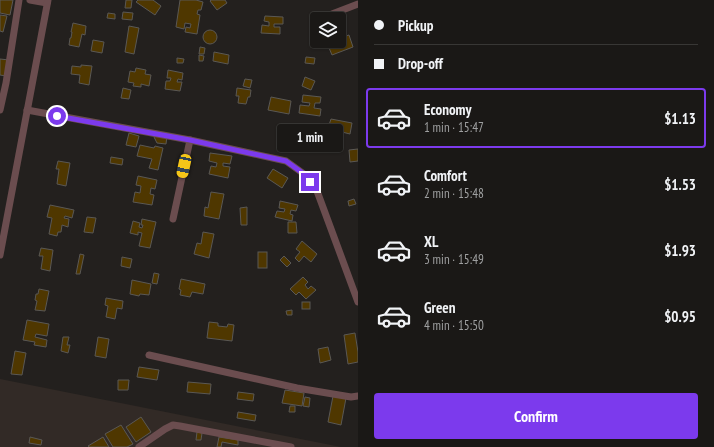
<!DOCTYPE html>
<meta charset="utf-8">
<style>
:root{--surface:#1a1816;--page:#272523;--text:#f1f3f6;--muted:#9fa0a1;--line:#383735;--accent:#7c3aed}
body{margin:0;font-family:"PT Sans Narrow",sans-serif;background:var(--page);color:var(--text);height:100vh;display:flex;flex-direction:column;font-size:15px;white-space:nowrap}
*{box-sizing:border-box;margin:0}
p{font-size:13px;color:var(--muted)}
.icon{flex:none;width:22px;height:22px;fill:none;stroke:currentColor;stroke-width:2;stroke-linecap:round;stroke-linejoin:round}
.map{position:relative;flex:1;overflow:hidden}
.side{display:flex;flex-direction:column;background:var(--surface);width:356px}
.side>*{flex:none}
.hud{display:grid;align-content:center;height:88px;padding:0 16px;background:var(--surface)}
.fabs{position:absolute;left:310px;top:12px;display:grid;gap:8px}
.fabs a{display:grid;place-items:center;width:36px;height:36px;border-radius:4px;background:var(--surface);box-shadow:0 1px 3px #0004,0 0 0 1px var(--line);font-size:20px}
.end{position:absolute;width:18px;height:18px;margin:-9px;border:5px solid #7c3aed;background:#fff;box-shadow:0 0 0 2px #fff}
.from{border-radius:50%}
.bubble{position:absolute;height:28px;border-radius:4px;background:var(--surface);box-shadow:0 1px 3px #0004,0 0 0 1px var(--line);font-size:13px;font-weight:600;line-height:28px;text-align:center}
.car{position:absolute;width:12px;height:24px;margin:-12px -6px;border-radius:5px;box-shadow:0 0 3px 1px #0007;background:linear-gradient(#f5c518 24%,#345 0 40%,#f5c518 0 76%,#345 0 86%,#f5c518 0)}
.hud b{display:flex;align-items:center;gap:14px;height:38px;font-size:15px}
.hud b+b{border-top:1px solid var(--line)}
.hud i{width:10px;height:10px;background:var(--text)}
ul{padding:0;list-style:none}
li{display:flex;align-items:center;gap:12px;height:60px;margin:0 8px 6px;padding:0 8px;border:2px solid transparent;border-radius:4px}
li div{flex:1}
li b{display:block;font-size:15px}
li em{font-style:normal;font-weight:600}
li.selected{border-color:var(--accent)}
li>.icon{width:36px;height:36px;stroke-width:1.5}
.primary-button{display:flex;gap:8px;margin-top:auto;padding:8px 16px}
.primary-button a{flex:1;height:46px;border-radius:4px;background:var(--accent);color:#fff;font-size:16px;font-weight:600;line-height:46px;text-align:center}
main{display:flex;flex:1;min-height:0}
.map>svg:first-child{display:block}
.built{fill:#322a26}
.building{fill:#4f3700;stroke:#5a5855}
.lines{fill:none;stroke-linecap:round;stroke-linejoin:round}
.minor{stroke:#6b4d4f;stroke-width:7}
.route{stroke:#7c3aed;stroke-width:5}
</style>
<main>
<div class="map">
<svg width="358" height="447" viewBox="0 0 358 447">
<rect width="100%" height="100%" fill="#23201e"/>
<polygon class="built" points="0,379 341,447 0,447"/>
<g class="building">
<polygon points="0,0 13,0 10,15 0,13"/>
<polygon points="126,0 132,0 131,8 125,8"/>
<polygon points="138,0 153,0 161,6 155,15 136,2"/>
<polygon points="180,0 196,0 203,2 201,10 198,10 197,14 200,15 197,34 185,32 186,27 190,28 191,24 185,23 184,29 176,27"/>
<polygon points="211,0 225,0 227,3 217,10 210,1"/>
<polygon points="123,12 133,13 132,20 122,19"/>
<polygon points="108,13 115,14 115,19 107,18"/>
<polygon points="0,15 7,16 3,32 0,31"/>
<polygon points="265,16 283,17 283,24 274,24 274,27 280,27 280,34 261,33 262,25 269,26 269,22 264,21"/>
<polygon points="73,23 86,26 85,35 82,34 79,47 69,45 70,38 71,38 72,32 71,32"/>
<polygon points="129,26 139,28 134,54 125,52"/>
<circle cx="210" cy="37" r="7"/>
<polygon points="349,35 353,47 332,55 327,43 332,41 339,41 339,38"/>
<polygon points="93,40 104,42 102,53 91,51"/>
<polygon points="200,47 205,48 204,54 199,54"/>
<polygon points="214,52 229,55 228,64 213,61"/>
<polygon points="199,55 204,56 203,61 199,61"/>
<polygon points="306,57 315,58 314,64 305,63"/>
<polygon points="177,58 184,59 183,63 177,63"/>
<polygon points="0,59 9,60 6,76 0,75"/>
<polygon points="81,65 92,66 89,85 79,83 80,75 71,74 72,66 81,67"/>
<polygon points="136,68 146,70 145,74 151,75 149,86 141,84 141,87 133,86 134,83 128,82 130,71 135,72"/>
<polygon points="168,70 183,73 182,80 178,79 177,82 182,82 180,91 165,89 166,81 170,81 171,78 167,78"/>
<polygon points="305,77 315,81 311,90 302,86"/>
<polygon points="245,79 252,80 250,88 243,86"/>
<polygon points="123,88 131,90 129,99 121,98"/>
<polygon points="237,88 251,90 250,97 248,97 246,104 238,103 239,96 236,96"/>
<polygon points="303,95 321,97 320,103 315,103 314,108 321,109 320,116 299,113 300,105 309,106 310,103 302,102"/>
<polygon points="271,97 291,101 289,114 268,110"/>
<polygon points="331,119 352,123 350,134 342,132 343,128 329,125"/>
<polygon points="327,127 335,128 334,135 326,133"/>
<polygon points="129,133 139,136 136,147 126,145"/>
<polygon points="152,133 167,136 166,144 157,143"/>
<polygon points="140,145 154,148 155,146 163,148 158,170 149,168 152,159 137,156"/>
<polygon points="358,149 358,161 350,162 349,150"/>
<polygon points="210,153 232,156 230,164 223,163 223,166 230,167 228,178 209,174 211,166 216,167 217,163 209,161"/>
<polygon points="111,157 123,159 122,165 110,163"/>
<polygon points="58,161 70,163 66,186 57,184 59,169 56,169"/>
<polygon points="273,169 288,178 282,188 267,178"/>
<polygon points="138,176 157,180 155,189 151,188 150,194 154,195 152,205 133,202 135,192 140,193 141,186 136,185"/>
<polygon points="211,192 224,194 219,219 204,216 205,207 208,208"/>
<polygon points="354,199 356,204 349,206 348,201"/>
<polygon points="280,201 298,205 296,211 291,210 290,214 293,215 292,221 275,217 277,211 284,212 285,209 279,208"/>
<polygon points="50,205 74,210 72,218 65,216 64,218 69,219 68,227 62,225 61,232 58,232 57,236 49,234 52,218 47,217"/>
<polygon points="247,207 247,225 241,225 240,208"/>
<polygon points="87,217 96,218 93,233 84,232"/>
<polygon points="142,219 156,222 150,248 139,246 142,233 138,232 138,235 130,233 133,221 140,223 139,227 142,228 143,225 141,225"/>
<polygon points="288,222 296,222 297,233 288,233"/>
<polygon points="203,232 214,234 209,258 194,254 197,243 201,244"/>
<polygon points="302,241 317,254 311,262 304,256 299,262 295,258 300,252 296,249"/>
<polygon points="41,248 53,250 50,271 41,269 43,256 39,256"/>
<rect x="258" y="252" width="9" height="16"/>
<polygon points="80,254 84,255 80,274 76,274"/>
<polygon points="284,256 291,263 287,267 280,260"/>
<polygon points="122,257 132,259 130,268 121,266"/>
<polygon points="154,273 159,274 157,284 152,283"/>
<polygon points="303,277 308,282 305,285 308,289 311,286 316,290 306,299 299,292 296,295 290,289"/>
<polygon points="181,279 205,284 203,294 192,292 190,297 180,295 181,290 179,289"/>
<polygon points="132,280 151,284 149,295 140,294 139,296 130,294"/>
<polygon points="39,289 49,291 45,311 35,310 37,301 35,300 36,294 38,294"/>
<polygon points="106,298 123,301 122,309 117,308 115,319 106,317 108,306 105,305"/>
<rect x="302" y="302" width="8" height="7"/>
<polygon points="292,310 292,315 287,315 286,311"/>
<polygon points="27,320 49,324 47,336 36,334 35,337 47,340 46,347 34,345 35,342 23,340"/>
<polygon points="209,322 218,323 218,326 227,327 228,324 234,325 232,341 207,338"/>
<polygon points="355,333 358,352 358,362 348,364 344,335"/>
<polygon points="63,337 69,337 67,345 70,345 68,353 61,351"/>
<polygon points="98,337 109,339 106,358 95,356"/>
<polygon points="328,347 331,360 320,363 318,349"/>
<polygon points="15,351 26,353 22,375 11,374"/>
<polygon points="139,367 159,370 157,380 137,377"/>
<polygon points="118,380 129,380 128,390 118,390"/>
<polygon points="188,382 211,384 210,394 187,392"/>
<polygon points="285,390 304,393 302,406 282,403"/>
<polygon points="238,392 254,394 253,401 237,399"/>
<polygon points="333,396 346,398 341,425 328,422"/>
<polygon points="305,397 310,398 309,407 303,406"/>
<polygon points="290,406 295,406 295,412 289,412"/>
<polygon points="238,412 256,415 255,421 237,418"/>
<polygon points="141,417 151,432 136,442 126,427"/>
<polygon points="121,425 133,444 127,447 113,447 105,434"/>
<polygon points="197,432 202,433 201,440 196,440"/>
<polygon points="30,437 42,440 41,445 29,443"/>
<polygon points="103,437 109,447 89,447 88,446"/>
<polygon points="219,437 238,440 238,445 222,442 221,447 217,447"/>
</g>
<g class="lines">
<g class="minor">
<polyline points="30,0 47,3"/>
<polyline points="332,14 358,4"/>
<polyline points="0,110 6,83 19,0"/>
<polyline points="27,110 190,140 286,161 304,174 317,191 358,302"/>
<polyline points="173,219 190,140"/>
<polyline points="0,255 48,0"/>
<polyline points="149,355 297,388 351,397 358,396"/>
<polyline points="139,447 165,429 173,425 180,426 291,447"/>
</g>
</g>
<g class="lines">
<polyline class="route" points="57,116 190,140 286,161 304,174 310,182"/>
</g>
</svg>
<div class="fabs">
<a><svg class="icon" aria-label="layers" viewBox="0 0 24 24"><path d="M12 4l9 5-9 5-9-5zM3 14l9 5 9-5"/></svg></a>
</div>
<i class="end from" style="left:57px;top:116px"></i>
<i class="end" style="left:310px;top:182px"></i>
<div class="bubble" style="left:277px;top:124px;width:66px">1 min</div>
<i class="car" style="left:184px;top:166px;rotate:192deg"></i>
</div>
<section class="side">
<div class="hud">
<b><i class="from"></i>Pickup</b>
<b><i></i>Drop-off</b>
</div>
<ul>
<li class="selected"><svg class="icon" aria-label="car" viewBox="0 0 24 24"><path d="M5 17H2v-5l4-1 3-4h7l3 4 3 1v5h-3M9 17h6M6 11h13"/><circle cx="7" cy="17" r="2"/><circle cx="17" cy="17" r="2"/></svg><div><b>Economy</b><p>1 min · 15:47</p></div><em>$1.13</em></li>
<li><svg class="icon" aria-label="car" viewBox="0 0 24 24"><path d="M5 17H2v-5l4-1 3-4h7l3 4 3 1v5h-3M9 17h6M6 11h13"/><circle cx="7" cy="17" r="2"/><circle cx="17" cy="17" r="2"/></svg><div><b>Comfort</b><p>2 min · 15:48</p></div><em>$1.53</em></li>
<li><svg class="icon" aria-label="car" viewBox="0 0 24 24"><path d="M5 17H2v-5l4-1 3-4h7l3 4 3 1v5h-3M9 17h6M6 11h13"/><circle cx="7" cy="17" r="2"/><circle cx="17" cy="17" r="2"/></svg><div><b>XL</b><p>3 min · 15:49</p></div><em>$1.93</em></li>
<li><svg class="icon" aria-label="car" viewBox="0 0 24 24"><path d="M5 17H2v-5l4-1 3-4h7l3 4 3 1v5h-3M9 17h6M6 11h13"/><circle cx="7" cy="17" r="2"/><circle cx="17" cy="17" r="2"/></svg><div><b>Green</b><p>4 min · 15:50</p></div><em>$0.95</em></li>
</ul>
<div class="primary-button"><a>Confirm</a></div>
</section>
</main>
